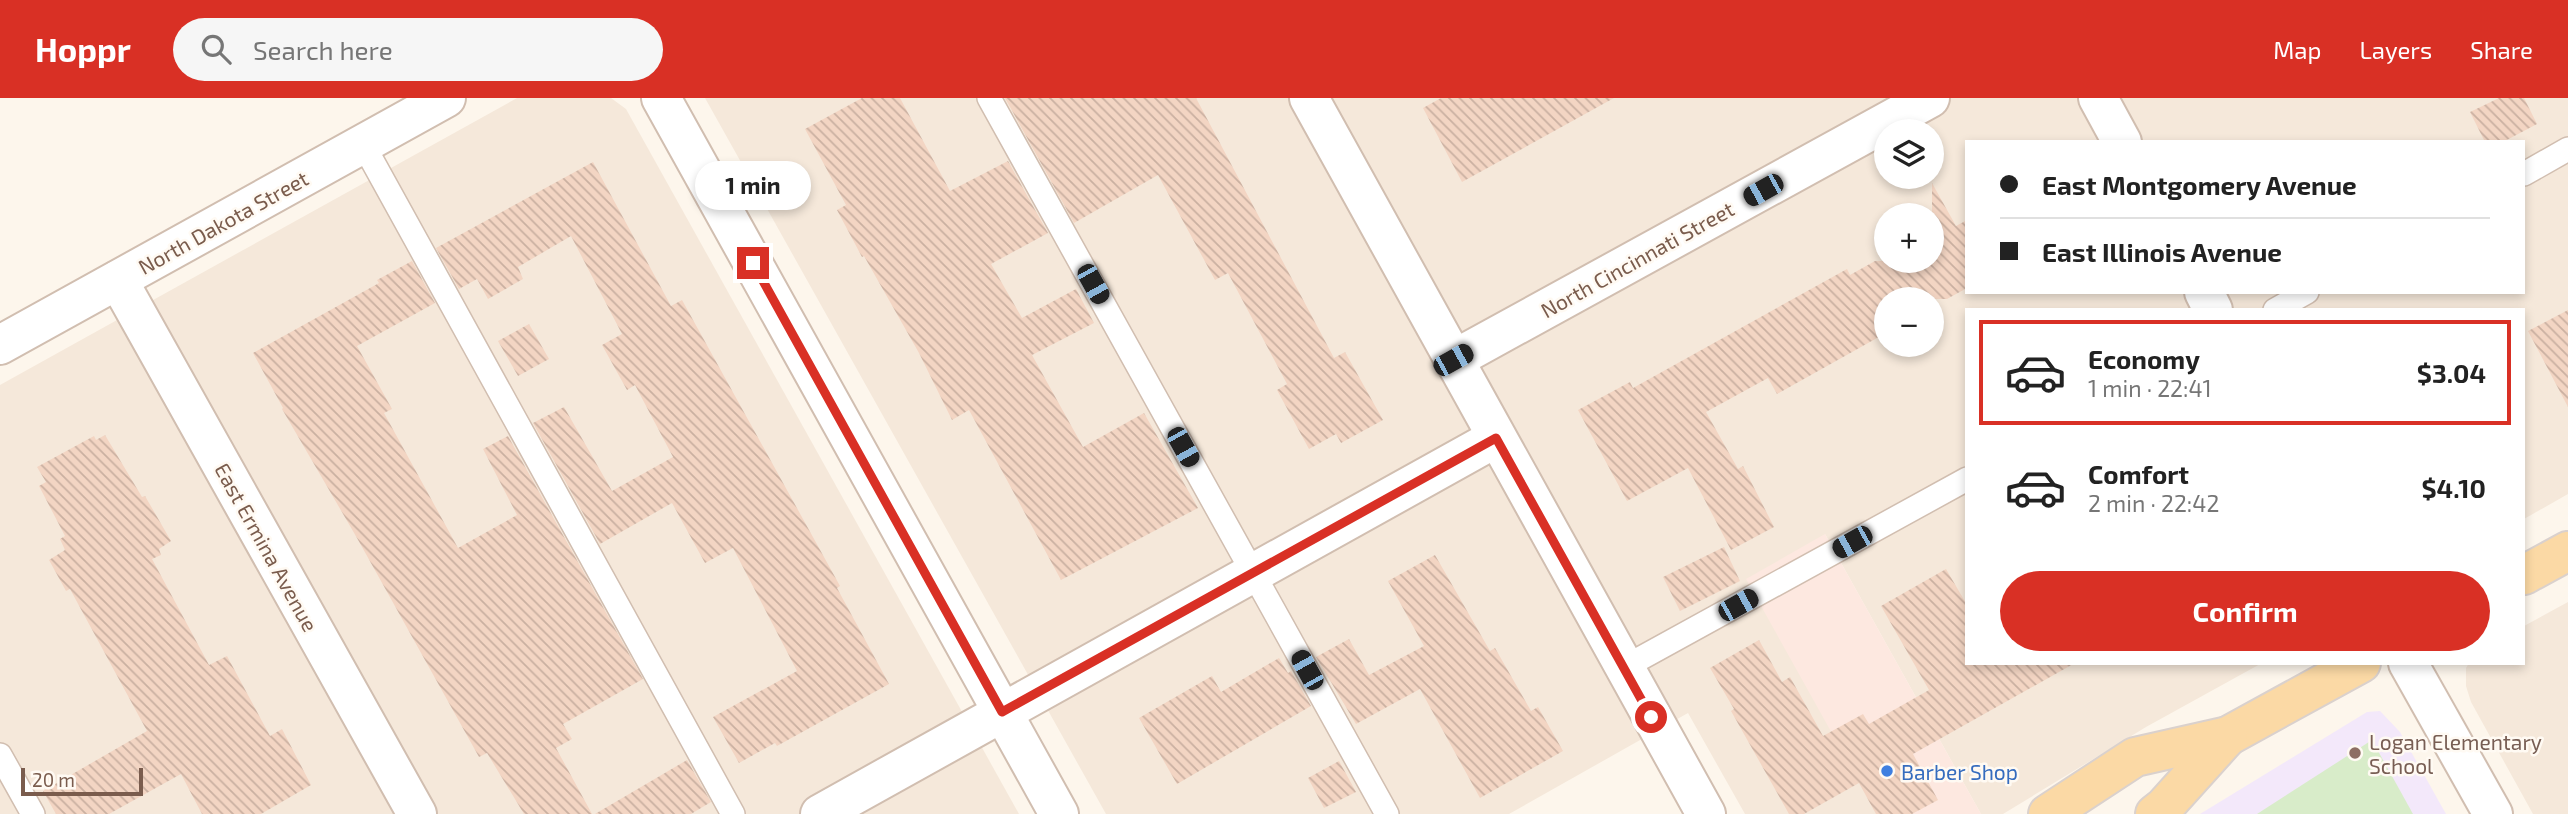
<!DOCTYPE html>
<meta charset="utf-8">
<style>
:root{--surface:#fff;--page:#f6f6f6;--text:#222;--muted:#767676;--line:#e0e0e0;--accent:#d93025}
body{margin:0;font-family:"Exo 2",sans-serif;background:var(--page);color:var(--text);height:100vh;display:flex;flex-direction:column;font-size:26px;white-space:nowrap}
*{box-sizing:border-box;margin:0}
p{font-size:23px;color:var(--muted)}
.icon{flex:none;width:38px;height:38px;fill:none;stroke:currentColor;stroke-width:2;stroke-linecap:round;stroke-linejoin:round}
.map{position:relative;flex:1;overflow:hidden}
.sheet{position:absolute;left:1965px;top:210px;width:560px;height:357px;display:flex;flex-direction:column;background:var(--surface);border-radius:0px;box-shadow:0 4px 10px #0003}
.sheet>*{flex:none}
.guide{position:absolute;left:1965px;top:42px;width:560px;height:154px;border-radius:0px;box-shadow:0 4px 10px #0003;display:grid;align-content:center;height:154px;padding:0 35px;background:var(--surface)}
.controls{position:absolute;left:1874px;top:21px;display:grid;gap:14px}
.controls a{display:grid;place-items:center;width:70px;height:70px;border-radius:50%;background:var(--surface);box-shadow:0 4px 10px #0003;font-size:35px}
.scale{position:absolute;left:21px;bottom:18px;width:122px;box-sizing:border-box;padding-left:7px;border:4px solid #7a5c4d;border-top:0;font-size:19px;line-height:24px;white-space:nowrap;color:#7a5c4d;-webkit-text-stroke:5px #fffaf3;paint-order:stroke}
.end{position:absolute;width:32px;height:32px;margin:-16px;border:9px solid #d93025;background:#fff;box-shadow:0 0 0 4px #fff}
.from{border-radius:50%}
.bubble{position:absolute;height:49px;border-radius:24px;background:var(--surface);box-shadow:0 4px 10px #0003;font-size:23px;font-weight:700;line-height:49px;text-align:center}
.car{position:absolute;width:21px;height:42px;margin:-21px -10px;border-radius:9px;box-shadow:0 0 5px 2px #0007;background:linear-gradient(#222 24%,#8ab4d8 0 40%,#222 0 76%,#8ab4d8 0 86%,#222 0)}
.guide b{display:flex;align-items:center;gap:24px;height:66px;font-size:26px}
.guide b+b{border-top:2px solid var(--line)}
.guide i{width:18px;height:18px;background:var(--text)}
ul{padding:12px 0 0;list-style:none}
li{display:flex;align-items:center;gap:21px;height:105px;margin:0 14px 10px;padding:0 21px;border:4px solid transparent;border-radius:0px}
li div{flex:1}
li b{display:block;font-size:26px}
li em{font-style:normal;font-weight:700}
li.active{border-color:var(--accent)}
li>.icon{width:63px;height:63px;stroke-width:1.5}
.primary-button{display:flex;gap:14px;margin-top:auto;padding:14px 35px}
.primary-button a{flex:1;height:80px;border-radius:42px;background:var(--accent);color:#fff;font-size:28px;font-weight:700;line-height:80px;text-align:center}
header{display:flex;align-items:center;gap:42px;box-sizing:border-box;height:98px;padding:0 35px;background:var(--accent);color:#fff}
header strong{font-size:33px}
nav{display:flex;gap:38px;margin-inline-start:auto;font-size:24px}
.search{width:490px;height:63px;background:var(--page);display:flex;align-items:center;gap:18px;box-sizing:border-box;padding:0 24px;border-radius:38px;color:var(--muted);font-size:26px}
.map>svg:first-child{display:block}
.residential{fill:#f5e8da;fill-rule:evenodd}
.commercial{fill:#fde8e0}
.education{fill:#f3e8fa}
.green{fill:#d8ecc9}
.building{fill:url(#building-back-hatch)}
.lines{fill:none;stroke-linecap:round;stroke-linejoin:round}
.service-casing{stroke:#d1beb0;stroke-width:26}
.minor-casing{stroke:#d1beb0;stroke-width:42}
.tertiary-casing{stroke:#d1beb0;stroke-width:42}
.primary-casing{stroke:#dad1cd;stroke-width:42}
.service{stroke:#fff;stroke-width:23}
.minor{stroke:#fff;stroke-width:38}
.tertiary{stroke:#fff;stroke-width:38}
.primary{stroke:#fbd9a5;stroke-width:38}
.route{stroke:#d93025;stroke-width:9}
.education-dot{fill:#8d6e63;stroke:#fffaf3;stroke-width:2.5}
.shop-dot{fill:#3f7fe0;stroke:#fffaf3;stroke-width:2.5}
.labels{text-anchor:middle;dominant-baseline:central;stroke-width:5;stroke-linejoin:round;paint-order:stroke}
.street-label{font-size:21px;fill:#7a5c4d;stroke:#fffaf3}
.education-label{font-size:21px;fill:#785e54;stroke:#fffaf3;text-anchor:start}
.shop-label{font-size:21px;fill:#366cbe;stroke:#fffaf3;text-anchor:start}
</style>
<header>
<strong>Hoppr</strong>
<div class="search"><svg class="icon" aria-label="search" viewBox="0 0 24 24"><circle cx="10" cy="10" r="6"/><path d="M15 15l6 6"/></svg>Search here</div>
<nav><a>Map</a><a>Layers</a><a>Share</a></nav>
</header>
<div class="map">
<svg width="2568" height="716" viewBox="0 0 2568 716">
<defs>
<pattern id="building-back-hatch" width="6" height="6" patternUnits="userSpaceOnUse" patternTransform="scale(1.75)"><rect width="6" height="6" fill="#f3d5c3"/><path d="M-1 5l2 2M0 0l6 6M5-1l2 2" fill="none" stroke="#cab0a1"/></pattern>
</defs>
<rect width="100%" height="100%" fill="#fdf6ec"/>
<g class="residential">
<polygon points="517,0 611,0 626,11 1019,716 0,716 0,287"/>
<path d="M705,0H2568V396L2524,421V212H1967V565H2262L2146,629L2003,716H1981L1825,436L1877,716H1745L1688,615L1509,716H1106ZM1886,33H1932V79H1886ZM1967,44H2524V194H1967ZM1886,117H1932V163H1886ZM1886,201H1932V247H1886Z"/>
<polygon points="2568,504 2568,716 2533,716 2471,604 2466,588 2466,570 2469,565 2524,565 2524,528"/>
</g>
<polygon class="commercial" points="1825,436 1981,716 1877,716 1746,481"/>
<polygon class="education" points="2380,613 2400,634 2446,716 2200,716 2367,614"/>
<polygon class="green" points="2372,642 2413,716 2257,716"/>
<g class="building">
<polygon points="862,0 900,0 950,93 1008,63 1048,135 991,166 1022,220 1076,191 1094,225 1032,257 1083,349 1144,315 1198,410 1061,482 969,312 952,322 919,255 864,158 862,159 837,112 846,107 805,31"/>
<polygon points="1005,0 1196,0 1334,260 1345,254 1383,322 1341,345 1336,336 1309,351 1277,292 1287,286 1228,175 1215,182 1158,77 1074,125"/>
<polygon points="1441,0 1614,0 1462,84 1423,10"/>
<polygon points="2499,0 2524,0 2537,26 2503,44 2485,44 2470,14"/>
<polygon points="593,64 671,208 682,202 840,488 837,490 889,586 777,648 775,645 739,665 713,619 797,573 733,450 705,465 672,405 600,446 533,325 564,309 612,393 673,359 635,287 627,292 602,247 622,236 571,138 518,169 523,181 488,201 477,181 459,191 436,150"/>
<polygon points="1932,85 1956,128 1967,122 1967,190 1947,201 1886,201 1886,235 1777,296 1768,280 1706,314 1738,371 1743,368 1774,429 1731,452 1688,370 1627,403 1578,312 1630,284 1633,290 1847,171 1850,177 1875,163 1932,163"/>
<polygon points="412,163 435,205 357,248 392,311 384,315 458,450 517,417 483,351 508,338 643,581 563,626 572,641 556,650 592,716 524,716 487,655 479,659 357,440 282,311 283,310 253,255 379,185 377,182"/>
<polygon points="2568,212 2568,309 2528,233"/>
<polygon points="529,226 549,261 518,278 498,243"/>
<polygon points="105,337 142,399 145,398 171,443 159,451 161,457 152,461 209,567 227,558 270,638 282,631 311,687 261,716 202,716 181,676 109,716 56,716 43,693 147,633 70,491 66,493 49,462 65,452 60,441 65,438 39,388 46,384 37,369 94,338 96,342"/>
<polygon points="1724,449 1740,483 1680,513 1663,479"/>
<polygon points="1435,457 1490,553 1495,550 1531,613 1538,609 1563,653 1480,700 1420,591 1356,626 1316,559 1349,541 1369,577 1424,548 1388,483"/>
<polygon points="1946,471 1967,507 1967,565 2075,565 1913,656 1938,702 1912,716 1876,716 1859,685 1804,716 1789,716 1731,613 1734,611 1710,570 1759,542 1782,584 1790,579 1823,638 1863,616 1869,626 1929,592 1881,508"/>
<polygon points="1279,560 1288,575 1291,573 1311,608 1177,686 1139,620 1212,578 1221,594"/>
<polygon points="687,662 711,704 691,716 595,716"/>
<polygon points="1339,663 1356,694 1324,710 1308,680"/>
</g>
<g class="lines">
<g class="service-casing">
<g id="service">
<polyline points="989,0 1387,716"/>
<polyline points="363,46 733,716"/>
<polyline points="2524,76 2568,51"/>
<polyline points="2275,212 2307,194"/>
<polyline points="1623,570 1967,381"/>
<polyline points="0,657 33,716"/>
</g>
</g>
<g class="minor-casing">
<g id="minor">
<polyline points="1309,0 1706,716"/>
<polyline points="2098,0 2122,44"/>
<polyline points="118,182 417,716"/>
<polyline points="2204,194 2213,212"/>
<polyline points="0,247 446,0"/>
<polyline points="1453,262 1930,0"/>
<polyline points="2408,565 2493,716"/>
<polyline points="820,716 1496,340"/>
</g>
</g>
<g class="tertiary-casing">
<polyline id="tertiary" points="661,0 1059,716"/>
</g>
<g class="primary-casing">
<g id="primary">
<polyline points="2524,477 2568,453"/>
<polyline points="2048,716 2135,659 2228,638 2361,565"/>
<polyline points="2155,716 2164,709 2228,638"/>
</g>
</g>
<use href="#service" class="service"/>
<use href="#minor" class="minor"/>
<use href="#tertiary" class="tertiary"/>
<use href="#primary" class="primary"/>
</g>
<g class="lines">
<polyline class="route" points="753,165 1002,614 1496,340 1651,619"/>
</g>
<circle class="education-dot" cx="2355" cy="655" r="7"/>
<circle class="shop-dot" cx="1887" cy="673" r="7"/>
<g class="labels">
<g class="street-label">
<text transform="translate(223 124) rotate(-29)">North Dakota Street</text>
<text transform="translate(1637 161) rotate(-29)">North Cincinnati Street</text>
<text transform="translate(267 449) rotate(61)">East Ermina Avenue</text>
</g>
<g class="education-label">
<text x="2369" y="643">Logan Elementary<tspan x="2369" dy="24">School</tspan></text>
</g>
<g class="shop-label">
<text x="1901" y="673">Barber Shop</text>
</g>
</g>
</svg>
<div class="controls">
<a><svg class="icon" aria-label="layers" viewBox="0 0 24 24"><path d="M12 4l9 5-9 5-9-5zM3 14l9 5 9-5"/></svg></a>
<a>+</a>
<a>−</a>
</div>
<div class="scale">20 m</div>
<i class="end from" style="left:1651px;top:619px"></i>
<i class="end" style="left:753px;top:165px"></i>
<div class="bubble" style="left:695px;top:63px;width:116px">1 min</div>
<i class="car" style="left:1763px;top:92px;rotate:241deg"></i>
<i class="car" style="left:1093px;top:186px;rotate:151deg"></i>
<i class="car" style="left:1453px;top:262px;rotate:61deg"></i>
<i class="car" style="left:1183px;top:349px;rotate:151deg"></i>
<i class="car" style="left:1852px;top:444px;rotate:241deg"></i>
<i class="car" style="left:1738px;top:507px;rotate:61deg"></i>
<i class="car" style="left:1307px;top:572px;rotate:331deg"></i>
<div class="guide">
<b><i class="from"></i>East Montgomery Avenue</b>
<b><i></i>East Illinois Avenue</b>
</div>
<section class="sheet">
<ul>
<li class="active"><svg class="icon" aria-label="car" viewBox="0 0 24 24"><path d="M5 17H2v-5l4-1 3-4h7l3 4 3 1v5h-3M9 17h6M6 11h13"/><circle cx="7" cy="17" r="2"/><circle cx="17" cy="17" r="2"/></svg><div><b>Economy</b><p>1 min · 22:41</p></div><em>$3.04</em></li>
<li><svg class="icon" aria-label="car" viewBox="0 0 24 24"><path d="M5 17H2v-5l4-1 3-4h7l3 4 3 1v5h-3M9 17h6M6 11h13"/><circle cx="7" cy="17" r="2"/><circle cx="17" cy="17" r="2"/></svg><div><b>Comfort</b><p>2 min · 22:42</p></div><em>$4.10</em></li>
</ul>
<div class="primary-button"><a>Confirm</a></div>
</section>
</div>
